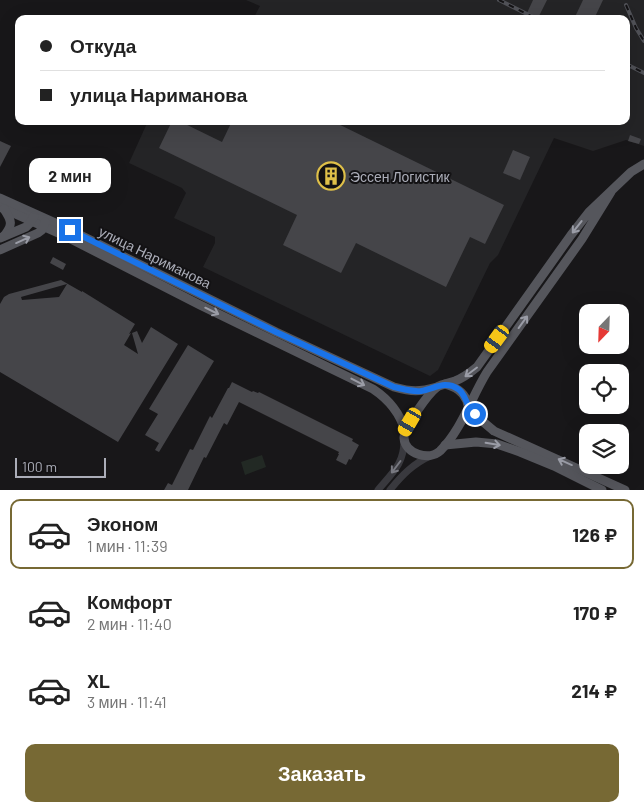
<!DOCTYPE html>
<html lang="ru">
<meta charset="utf-8">
<style>
:root{--surface:#fff;--page:#f6f6f6;--text:#222;--muted:#767676;--line:#e0e0e0;--accent:#776934}
body{margin:0;font-family:Barlow,sans-serif;background:var(--page);color:var(--text);height:100vh;display:flex;flex-direction:column;font-size:19px;white-space:nowrap}
*{box-sizing:border-box;margin:0}
p{font-size:16px;color:var(--muted)}
.icon{flex:none;width:28px;height:28px;fill:none;stroke:currentColor;stroke-width:2;stroke-linecap:round;stroke-linejoin:round}
.map{position:relative;height:490px;overflow:hidden}
.side{display:flex;flex-direction:column;background:var(--surface);flex:1}
.side>*{flex:none}
.top-card{position:absolute;left:15px;top:15px;width:615px;height:110px;border-radius:10px;box-shadow:0 5px 20px #0002;display:grid;align-content:center;height:110px;padding:0 25px;background:var(--surface)}
.needle{width:32px;rotate:203deg}
.buttons{position:absolute;left:579px;top:304px;display:grid;gap:10px}
.buttons a{display:grid;place-items:center;width:50px;height:50px;border-radius:10px;background:var(--surface);box-shadow:0 5px 20px #0002;font-size:25px}
.scale{position:absolute;left:15px;bottom:12px;width:91px;box-sizing:border-box;padding-left:5px;border:2px solid #abadb8;border-top:0;font-size:14px;line-height:18px;white-space:nowrap;color:#abadb8;-webkit-text-stroke:4px #131214;paint-order:stroke}
.end{position:absolute;width:22px;height:22px;margin:-11px;border:6px solid #1a73e8;background:#fff;box-shadow:0 0 0 2px #fff}
.from{border-radius:50%}
.bubble{position:absolute;height:35px;border-radius:10px;background:var(--surface);box-shadow:0 5px 20px #0002;font-size:16px;font-weight:700;line-height:35px;text-align:center}
.car{position:absolute;width:15px;height:30px;margin:-15px -8px;border-radius:6px;box-shadow:0 0 4px 1px #0007;background:linear-gradient(#f5c518 24%,#345 0 40%,#f5c518 0 76%,#345 0 86%,#f5c518 0)}
.top-card b{display:flex;align-items:center;gap:18px;height:48px;font-size:19px}
.top-card b+b{border-top:1px solid var(--line)}
.top-card i{width:12px;height:12px;background:var(--text)}
ul{padding:9px 0 0;list-style:none}
li{display:flex;align-items:center;gap:15px;height:70px;margin:0 10px 8px;padding:0 15px;border:2px solid transparent;border-radius:10px}
li div{flex:1}
li b{display:block;font-size:19px}
li em{font-style:normal;font-weight:700}
li.active{border-color:var(--accent)}
li>.icon{width:45px;height:45px;stroke-width:1.5}
.cta{display:flex;gap:10px;margin-top:auto;padding:10px 25px}
.cta a{flex:1;height:58px;border-radius:10px;background:var(--accent);color:#fff;font-size:20px;font-weight:700;line-height:58px;text-align:center}
.map>svg:first-child{display:block}
.built{fill:#242426}
.green{fill:#222924}
.building{fill:#454549;fill-rule:evenodd}
.lines{fill:none;stroke-linecap:round;stroke-linejoin:round}
.minor{stroke:#39393e;stroke-width:7}
.major{stroke:#55565c;stroke-width:9}
.rail-casing{stroke:#505157;stroke-width:4}
.rail{stroke:#131214;stroke-width:2;stroke-dasharray:5.5;stroke-linecap:butt}
.oneway{stroke:#9a9ca6}
.oneway2{stroke:#787981}
.route{stroke:#1a73e8;stroke-width:6}
.labels{text-anchor:middle;dominant-baseline:central;stroke-width:4;stroke-linejoin:round;paint-order:stroke}
.poi-label{font-size:14px;fill:#abadb8;stroke:#131214;text-anchor:start}
.street-label{font-size:14px;fill:#abadb8;stroke:#131214}
</style>
<div class="map">
<svg width="644" height="490" viewBox="0 0 644 490">
<rect width="100%" height="100%" fill="#181719"/>
<polygon class="built" points="246,0 644,0 644,146 626,140 593,151 554,138 498,255 490,263 438,370 430,376 203,267 215,243 215,237 174,218 186,193 182,188 129,163 148,121 626,121 626,19 253,19 260,6"/>
<polygon class="green" points="262,455 266,467 245,475 241,462"/>
<g class="building">
<polygon points="533,0 547,0 538,18 527,13"/>
<polygon points="583,0 603,0 594,19 574,19"/>
<polygon points="172,121 179,121 222,142 232,121 332,121 504,205 485,244 470,237 446,287 356,243 341,273 283,245 297,215 159,148"/>
<polygon points="630,135 641,139 639,144 628,141"/>
<polygon points="0,141 11,146 0,167"/>
<polygon points="513,150 530,157 520,180 503,173"/>
<polygon points="46,168 56,173 53,179 44,174"/>
<polygon points="53,257 66,264 63,270 50,263"/>
<path d="M61,280L82,292V291L135,324L129,334L131,333L124,345L138,354L132,333L137,331L142,343L151,327L178,344L118,442L0,372V304L4,297L9,294ZM67,284L59,297L22,300L21,297Z"/>
<polygon points="188,345 214,361 159,452 155,450 159,443 145,435 158,414 149,409"/>
<polygon points="232,382 252,392 253,391 258,393 259,392 353,439 352,441 359,445 351,460 349,459 346,465 336,460 339,454 338,454 339,452 239,402 227,425 224,423 206,458 204,457 188,490 164,490 168,483 172,485 190,449 193,450 210,416 212,418 228,388 229,388"/>
</g>
<g class="lines">
<g class="minor">
<path d="M378,490C392,473 404,464 404,441"/>
<path d="M390,490C402,475 413,464 430,456"/>
</g>
<g class="major">
<path d="M611,192L582,239L487,372C471,398 462,429 440,451C429,461 405,454 404,438C404,427 428,394 437,387C442,384 449,383 455,381C463,378 471,372 477,367L571,235L589,212L631,172L644,164"/>
<path d="M0,198L60,225L276,332L394,387C412,392 419,392 437,387"/>
<path d="M0,207L67,237L200,305L373,389C388,399 400,413 405,431"/>
<path d="M4,236C13,225 12,221 4,209"/>
<polyline points="0,238 26,227 30,223 34,216"/>
<polyline points="0,250 38,233 42,230 45,222"/>
<path d="M445,384C455,387 463,391 467,401C468,406 467,404 470,408C476,417 486,424 494,431L625,490"/>
<polyline points="445,445 476,442 497,444 520,452 554,466 602,490"/>
</g>
<g class="rail-casing">
<g id="rail">
<polyline points="499,0 537,19"/>
<polyline points="626,5 636,28 644,41"/>
<polyline points="626,64 644,73"/>
</g>
</g>
<use href="#rail" class="rail"/>
</g>
<defs><path id="oneway-shaft" d="M-6 0H5M1.5-3L5.5 0L1.5 3" fill="none" stroke-width="1.6" stroke-linecap="round" stroke-linejoin="round" transform="scale(1.25)"/></defs>
<g class="oneway">
<use href="#oneway-shaft" transform="translate(577 227) rotate(128)"/>
<use href="#oneway-shaft" transform="translate(23 240) rotate(-24)"/>
<use href="#oneway-shaft" transform="translate(212 311) rotate(26)"/>
<use href="#oneway-shaft" transform="translate(523 322) rotate(-54)"/>
<use href="#oneway-shaft" transform="translate(471 372) rotate(143)"/>
<use href="#oneway-shaft" transform="translate(358 382) rotate(27)"/>
<use href="#oneway-shaft" transform="translate(493 444) rotate(9)"/>
<use href="#oneway-shaft" transform="translate(565 462) rotate(-156)"/>
</g>
<use class="oneway2" href="#oneway-shaft" transform="translate(396 467) rotate(127)"/>
<g class="lines">
<path class="route" d="M70,230L276,332L394,387C403,389 412,392 421,391C434,389 445,380 458,389C464,393 465,399 468,405C469,409 472,411 475,414"/>
</g>
<defs>
<g id="building-ring" transform="scale(1.4375)"><circle r="9.5" fill="#131214" stroke="#dfc049" stroke-width="1.5"/><path d="M-4-6H4V6H1V3H-1V6H-4ZM-2.5-4.3h1.7v1.8h-1.7ZM.8-4.3h1.7v1.8H.8ZM-2.5-1h1.7V.8h-1.7ZM.8-1h1.7V.8H.8Z" fill="#dfc049"/></g>
</defs>
<g fill-rule="evenodd">
<use href="#building-ring" x="331" y="176"/>
</g>
<g class="labels">
<g class="poi-label">
<text x="350" y="176">Эссен Логистик</text>
</g>
<g class="street-label">
<text transform="translate(155 257) rotate(26)">улица Нариманова</text>
</g>
</g>
</svg>
<div class="buttons">
<a><svg class="needle" viewBox="-14 -14 28 28"><path d="M0-13l5 13h-10z" fill="#e53935"/><path d="M0 13l5-13h-10z" fill="#767676"/></svg></a>
<a><svg class="icon" aria-label="locate" viewBox="0 0 24 24"><circle cx="12" cy="12" r="6"/><path d="M12 2v4M12 18v4M2 12h4M18 12h4"/></svg></a>
<a><svg class="icon" aria-label="layers" viewBox="0 0 24 24"><path d="M12 4l9 5-9 5-9-5zM3 14l9 5 9-5"/></svg></a>
</div>
<div class="scale">100 m</div>
<i class="end from" style="left:475px;top:414px"></i>
<i class="end" style="left:70px;top:230px"></i>
<div class="bubble" style="left:29px;top:158px;width:82px">2 мин</div>
<i class="car" style="left:497px;top:339px;rotate:216deg"></i>
<i class="car" style="left:410px;top:422px;rotate:210deg"></i>
<div class="top-card">
<b><i class="from"></i>Откуда</b>
<b><i></i>улица Нариманова</b>
</div>
</div>
<section class="side">
<ul>
<li class="active"><svg class="icon" aria-label="car" viewBox="0 0 24 24"><path d="M5 17H2v-5l4-1 3-4h7l3 4 3 1v5h-3M9 17h6M6 11h13"/><circle cx="7" cy="17" r="2"/><circle cx="17" cy="17" r="2"/></svg><div><b>Эконом</b><p>1 мин · 11:39</p></div><em>126 ₽</em></li>
<li><svg class="icon" aria-label="car" viewBox="0 0 24 24"><path d="M5 17H2v-5l4-1 3-4h7l3 4 3 1v5h-3M9 17h6M6 11h13"/><circle cx="7" cy="17" r="2"/><circle cx="17" cy="17" r="2"/></svg><div><b>Комфорт</b><p>2 мин · 11:40</p></div><em>170 ₽</em></li>
<li><svg class="icon" aria-label="car" viewBox="0 0 24 24"><path d="M5 17H2v-5l4-1 3-4h7l3 4 3 1v5h-3M9 17h6M6 11h13"/><circle cx="7" cy="17" r="2"/><circle cx="17" cy="17" r="2"/></svg><div><b>XL</b><p>3 мин · 11:41</p></div><em>214 ₽</em></li>
</ul>
<div class="cta"><a>Заказать</a></div>
</section>
